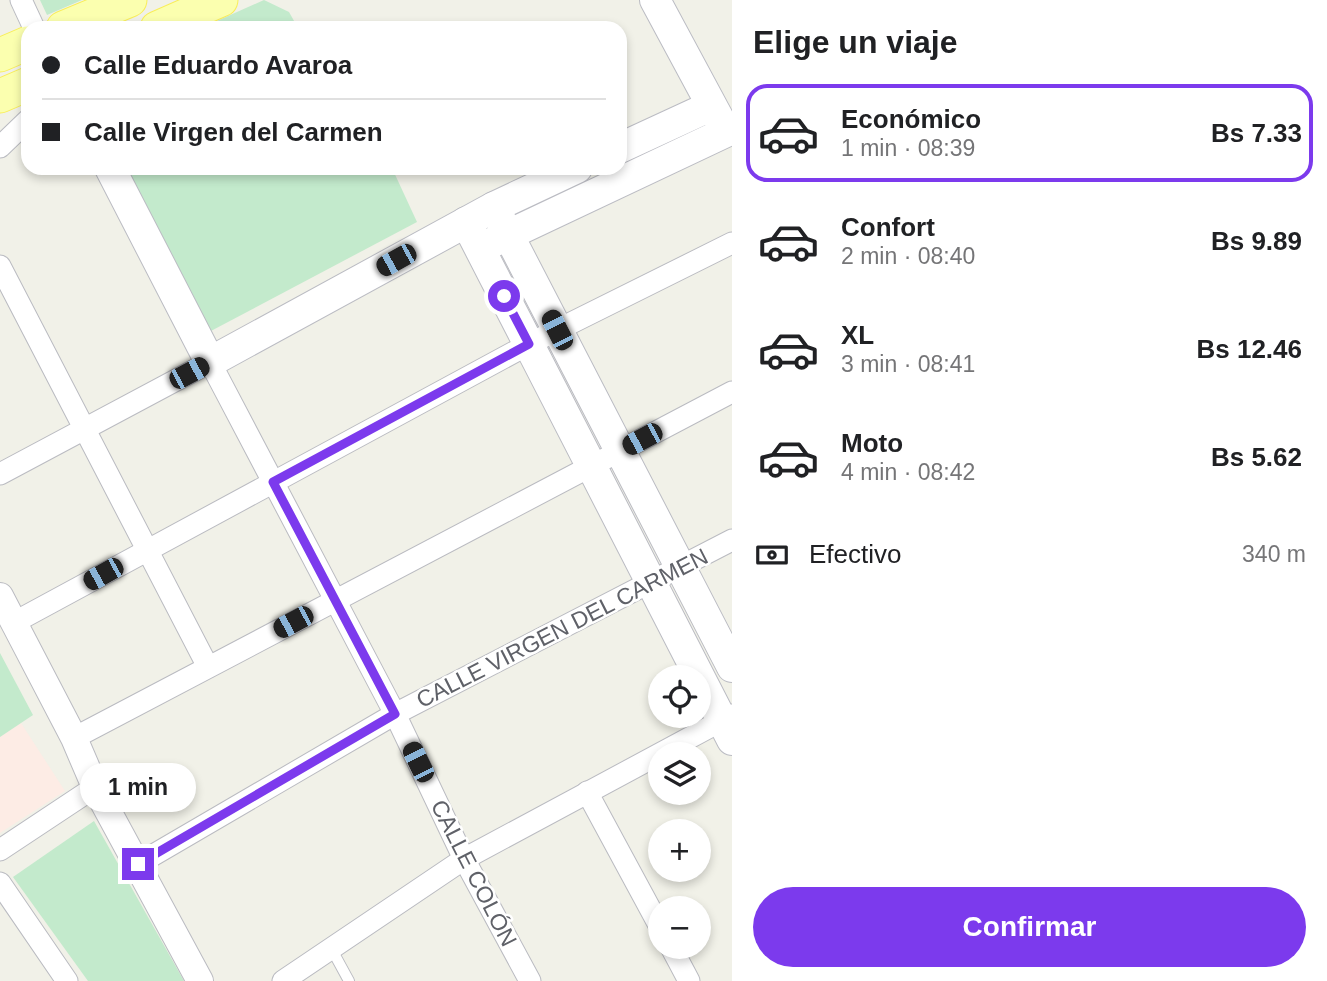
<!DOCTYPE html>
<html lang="es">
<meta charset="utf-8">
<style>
:root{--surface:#fff;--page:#f6f6f6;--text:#202124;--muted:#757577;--line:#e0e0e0;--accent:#7c3aed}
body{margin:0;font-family:Helvetica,sans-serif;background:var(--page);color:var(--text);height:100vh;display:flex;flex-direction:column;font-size:26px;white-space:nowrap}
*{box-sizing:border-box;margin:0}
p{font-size:23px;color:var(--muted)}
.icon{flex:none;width:38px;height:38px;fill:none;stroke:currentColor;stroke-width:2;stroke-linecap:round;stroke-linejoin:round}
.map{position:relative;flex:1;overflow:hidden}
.side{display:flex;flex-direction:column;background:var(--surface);width:595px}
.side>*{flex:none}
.top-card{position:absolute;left:21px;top:21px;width:606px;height:154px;border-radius:21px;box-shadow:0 4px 10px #0003;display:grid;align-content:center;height:154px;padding:0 21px;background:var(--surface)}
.buttons{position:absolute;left:648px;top:665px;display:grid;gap:14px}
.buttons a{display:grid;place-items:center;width:63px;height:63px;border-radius:50%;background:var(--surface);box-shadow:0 4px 10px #0003;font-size:35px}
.end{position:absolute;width:32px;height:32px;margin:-16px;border:9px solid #7c3aed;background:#fff;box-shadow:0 0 0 4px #fff}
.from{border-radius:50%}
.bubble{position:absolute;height:49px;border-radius:24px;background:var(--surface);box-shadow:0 4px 10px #0003;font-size:23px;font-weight:600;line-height:49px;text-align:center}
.car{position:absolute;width:21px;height:42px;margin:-21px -10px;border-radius:9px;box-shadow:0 0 5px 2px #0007;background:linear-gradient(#222 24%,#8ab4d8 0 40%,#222 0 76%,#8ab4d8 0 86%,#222 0)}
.top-card b{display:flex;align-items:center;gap:24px;height:66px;font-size:26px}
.top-card b+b{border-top:2px solid var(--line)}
.top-card i{width:18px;height:18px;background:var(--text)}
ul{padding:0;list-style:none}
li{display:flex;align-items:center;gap:21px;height:98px;margin:0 14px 10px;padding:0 7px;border:4px solid transparent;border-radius:21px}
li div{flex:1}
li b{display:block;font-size:26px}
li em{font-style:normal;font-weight:600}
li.on{border-color:var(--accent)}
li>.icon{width:63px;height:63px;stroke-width:1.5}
h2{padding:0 21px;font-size:32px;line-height:84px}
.pay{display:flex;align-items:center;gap:18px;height:77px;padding:0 21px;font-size:26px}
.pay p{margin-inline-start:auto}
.action{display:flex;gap:14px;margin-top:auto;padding:14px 21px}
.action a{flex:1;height:80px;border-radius:42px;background:var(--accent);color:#fff;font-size:28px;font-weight:600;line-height:80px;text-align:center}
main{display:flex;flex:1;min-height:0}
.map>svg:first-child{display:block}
.medical{fill:#fdece5}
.green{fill:#c3eacc}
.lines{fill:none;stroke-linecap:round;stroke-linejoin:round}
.service-casing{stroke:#babbc1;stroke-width:12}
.minor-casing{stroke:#babbc1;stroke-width:23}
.tertiary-casing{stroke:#babbc1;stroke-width:28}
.secondary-casing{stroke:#bbbcc3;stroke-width:32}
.primary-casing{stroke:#f9ee59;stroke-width:35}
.service{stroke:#fff;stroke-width:10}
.minor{stroke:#fff;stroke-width:21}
.tertiary{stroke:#fff;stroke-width:26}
.secondary{stroke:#fff;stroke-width:30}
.primary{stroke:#fbffaf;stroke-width:33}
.route{stroke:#7c3aed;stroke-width:9}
.labels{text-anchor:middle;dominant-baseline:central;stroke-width:5;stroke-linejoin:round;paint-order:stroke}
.street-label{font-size:23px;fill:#5f6168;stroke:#fff}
</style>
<main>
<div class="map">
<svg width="732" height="981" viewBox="0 0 732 981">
<rect width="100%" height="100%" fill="#f1f1e8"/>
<polygon class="medical" points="21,723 65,791 0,833 0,737"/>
<g class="green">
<polygon points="40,0 82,0 47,15"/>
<polygon points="264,0 289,12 298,28 201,28"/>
<polygon points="125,168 392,168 417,222 209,332"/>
<polygon points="0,653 33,715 0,737"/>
<polygon points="94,821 184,981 88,981 13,877"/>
</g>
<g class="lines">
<g class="service-casing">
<polyline id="service" points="331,948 349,981"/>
</g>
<g class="minor-casing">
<g id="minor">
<polyline points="21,0 34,28"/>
<polyline points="0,147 28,120"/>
<polyline points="0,266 208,667"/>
<polyline points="0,474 210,362 395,714 464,859 530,981"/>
<polyline points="15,622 529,344 732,243"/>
<polyline points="74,738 732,392"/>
<polyline points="587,792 660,927"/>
<polyline points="0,850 95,787"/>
<polyline points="138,864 395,714 732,540"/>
<polyline points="0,883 67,981"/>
<polyline points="671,947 689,981"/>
<polyline points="283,981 464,859 732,715"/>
</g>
</g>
<g class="tertiary-casing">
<polyline id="tertiary" points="0,596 74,738 95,787 200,981"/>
</g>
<g class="secondary-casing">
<g id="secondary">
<polyline points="620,148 711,106"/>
<polyline points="110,168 210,362 494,207 577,168"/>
<polyline points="494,207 732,667"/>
<polyline points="466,222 732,740"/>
<polyline points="491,243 726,132 655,0"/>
</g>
</g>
<g class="primary-casing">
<g id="primary">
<polyline points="63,28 130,0"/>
<polyline points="157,28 221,0"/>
<polyline points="0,55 28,43"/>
<polyline points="0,96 28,84"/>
</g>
</g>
<use href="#service" class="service"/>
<use href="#minor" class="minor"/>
<use href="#tertiary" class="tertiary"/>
<use href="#secondary" class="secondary"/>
<use href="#primary" class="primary"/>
</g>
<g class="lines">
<polyline class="route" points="138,864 395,714 273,482 529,344 504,296"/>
</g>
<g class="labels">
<g class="street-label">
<text transform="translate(562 628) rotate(-27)">CALLE VIRGEN DEL CARMEN</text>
<text transform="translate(474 873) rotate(63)">CALLE COLÓN</text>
</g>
</g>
</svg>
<div class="buttons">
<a><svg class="icon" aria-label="locate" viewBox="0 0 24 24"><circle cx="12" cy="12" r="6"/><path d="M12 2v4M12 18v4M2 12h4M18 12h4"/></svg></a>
<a><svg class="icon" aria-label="layers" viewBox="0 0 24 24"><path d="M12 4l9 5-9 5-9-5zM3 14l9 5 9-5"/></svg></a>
<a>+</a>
<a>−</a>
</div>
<i class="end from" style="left:504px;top:296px"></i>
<i class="end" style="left:138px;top:864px"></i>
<div class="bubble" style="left:80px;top:763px;width:116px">1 min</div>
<i class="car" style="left:396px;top:260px;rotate:241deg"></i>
<i class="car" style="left:557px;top:330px;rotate:333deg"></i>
<i class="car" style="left:189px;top:373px;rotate:62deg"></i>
<i class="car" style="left:642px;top:439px;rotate:242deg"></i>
<i class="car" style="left:103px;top:574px;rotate:241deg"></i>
<i class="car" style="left:293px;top:622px;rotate:242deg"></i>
<i class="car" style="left:418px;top:762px;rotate:334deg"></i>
<div class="top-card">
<b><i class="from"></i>Calle Eduardo Avaroa</b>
<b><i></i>Calle Virgen del Carmen</b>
</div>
</div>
<section class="side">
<h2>Elige un viaje</h2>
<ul>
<li class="on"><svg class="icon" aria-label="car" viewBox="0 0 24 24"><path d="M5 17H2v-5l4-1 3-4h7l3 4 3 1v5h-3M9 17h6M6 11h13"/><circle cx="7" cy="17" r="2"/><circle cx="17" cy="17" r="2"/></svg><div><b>Económico</b><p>1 min · 08:39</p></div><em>Bs 7.33</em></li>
<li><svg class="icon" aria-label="car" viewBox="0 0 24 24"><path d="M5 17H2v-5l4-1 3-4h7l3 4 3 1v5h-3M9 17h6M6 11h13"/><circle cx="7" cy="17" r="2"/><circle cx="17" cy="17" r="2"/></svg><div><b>Confort</b><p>2 min · 08:40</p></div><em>Bs 9.89</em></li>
<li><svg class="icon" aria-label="car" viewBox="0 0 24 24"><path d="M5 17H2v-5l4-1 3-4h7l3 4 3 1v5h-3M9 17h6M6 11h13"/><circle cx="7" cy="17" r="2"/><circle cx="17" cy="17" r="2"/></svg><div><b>XL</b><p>3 min · 08:41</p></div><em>Bs 12.46</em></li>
<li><svg class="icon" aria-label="car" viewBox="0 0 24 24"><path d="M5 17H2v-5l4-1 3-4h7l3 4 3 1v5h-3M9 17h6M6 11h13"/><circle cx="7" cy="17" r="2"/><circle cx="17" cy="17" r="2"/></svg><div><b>Moto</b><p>4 min · 08:42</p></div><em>Bs 5.62</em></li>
</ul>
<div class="pay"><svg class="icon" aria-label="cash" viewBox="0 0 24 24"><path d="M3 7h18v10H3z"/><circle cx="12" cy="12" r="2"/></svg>Efectivo<p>340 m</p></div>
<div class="action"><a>Confirmar</a></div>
</section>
</main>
